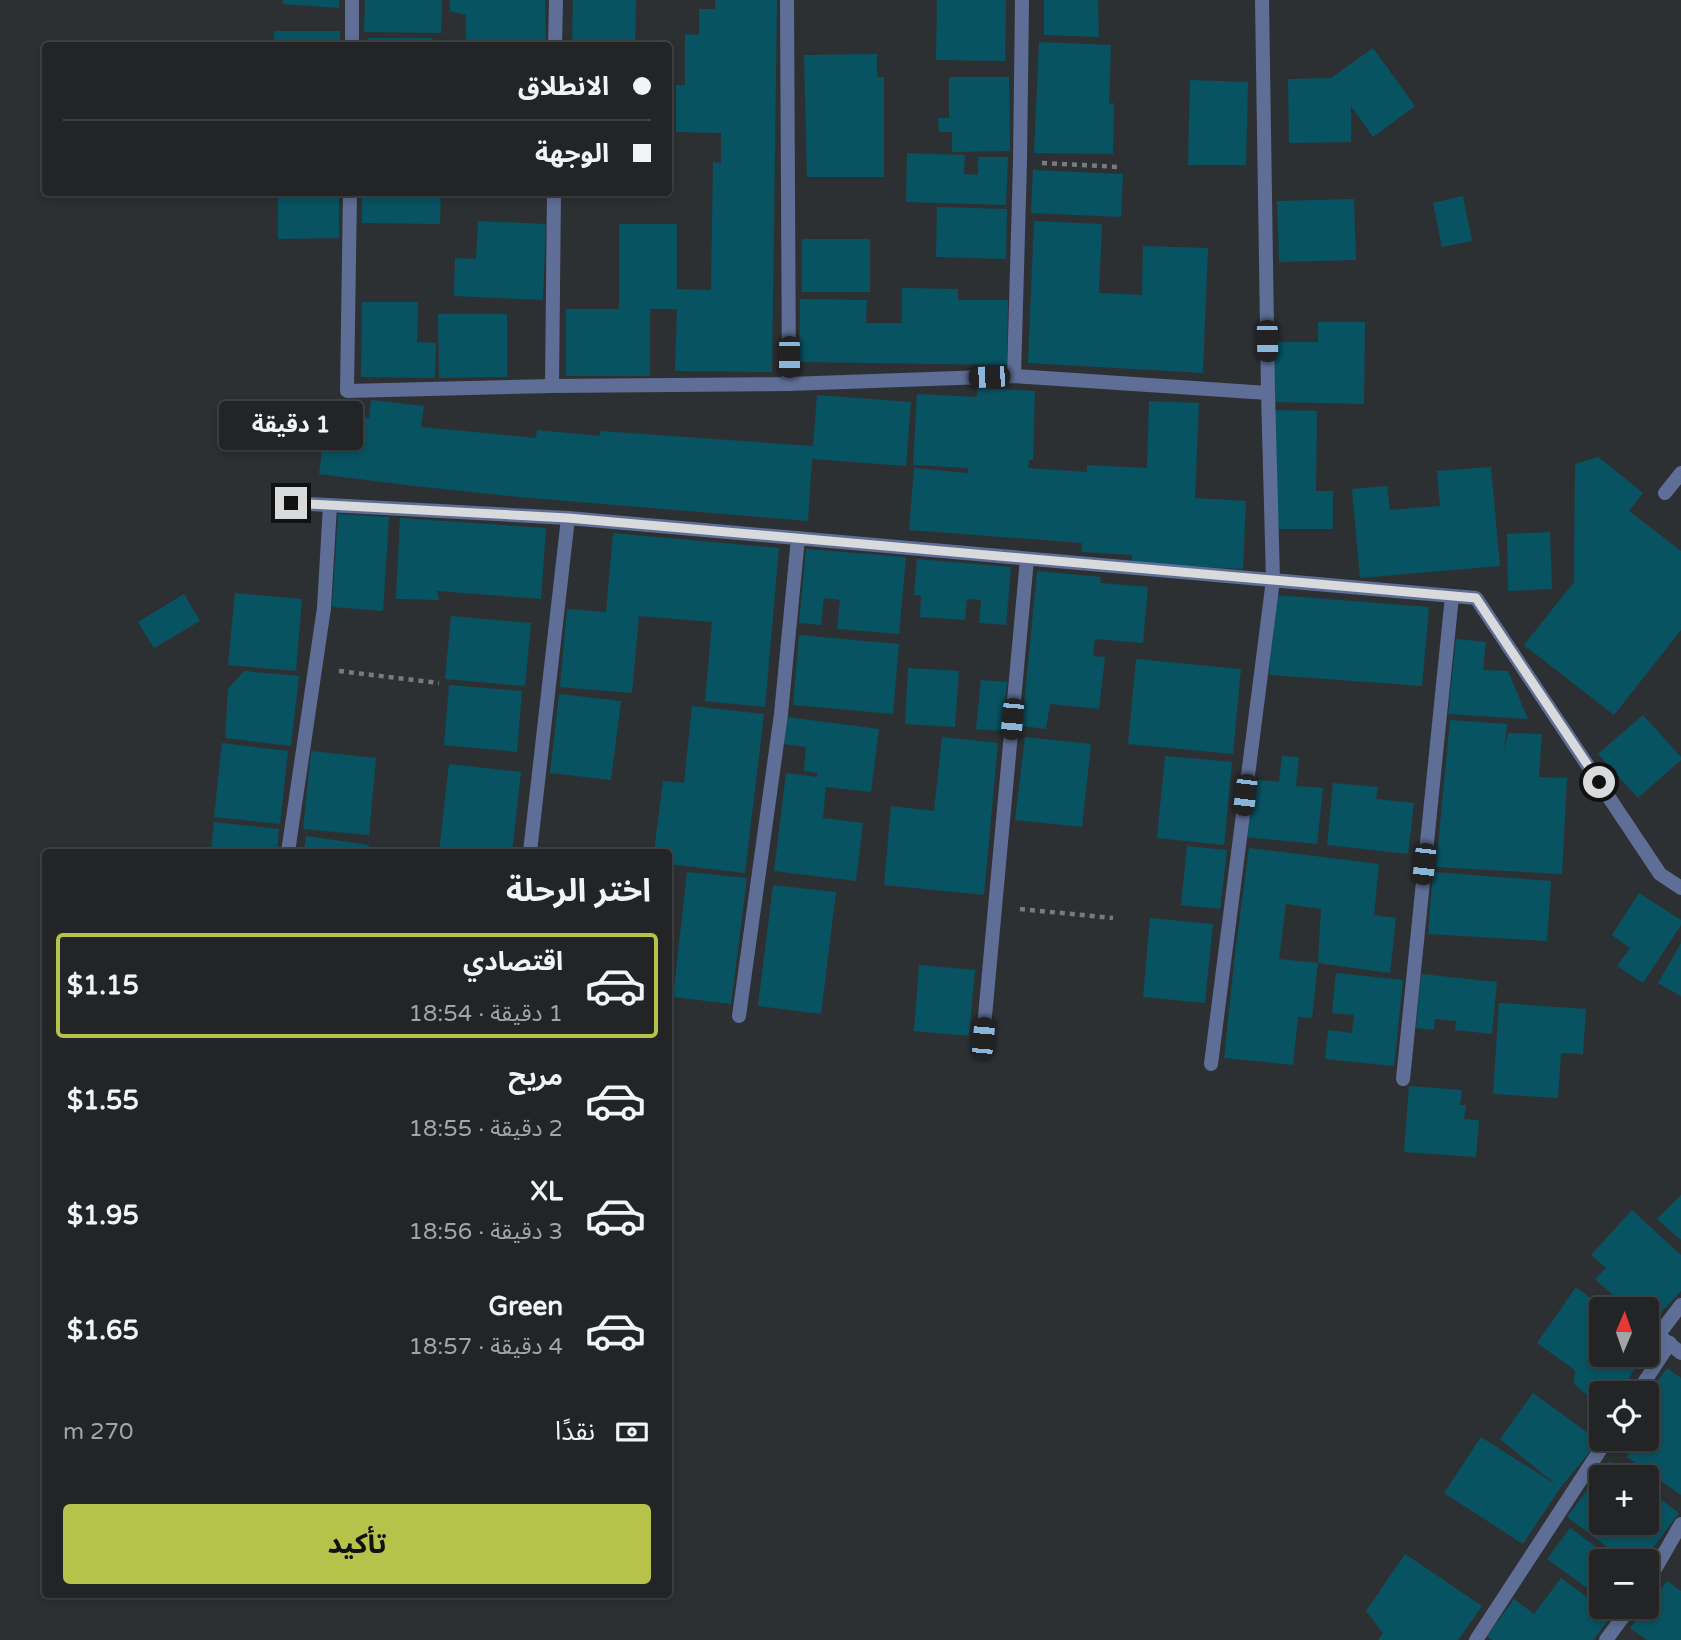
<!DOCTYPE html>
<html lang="ar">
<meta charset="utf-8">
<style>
:root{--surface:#222426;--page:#2e3032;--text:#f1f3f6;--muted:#a2a4a7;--line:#3f4143;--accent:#b6c249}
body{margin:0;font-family:"Varela Round","Noto Sans Arabic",sans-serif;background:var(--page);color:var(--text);direction:rtl;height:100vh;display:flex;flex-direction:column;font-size:26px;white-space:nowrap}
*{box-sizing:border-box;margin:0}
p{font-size:23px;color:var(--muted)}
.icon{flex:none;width:38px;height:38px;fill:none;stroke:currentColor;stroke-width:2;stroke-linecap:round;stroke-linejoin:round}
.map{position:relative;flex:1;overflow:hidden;direction:ltr}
.sheet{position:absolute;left:42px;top:849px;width:630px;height:749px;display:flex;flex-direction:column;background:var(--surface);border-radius:7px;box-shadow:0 4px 10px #0003,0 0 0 2px var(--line);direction:rtl}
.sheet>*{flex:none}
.hud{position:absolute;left:42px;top:42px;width:630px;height:154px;border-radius:7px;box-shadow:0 4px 10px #0003,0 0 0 2px var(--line);direction:rtl;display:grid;align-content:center;height:154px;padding:0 21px;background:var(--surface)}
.needle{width:46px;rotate:2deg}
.buttons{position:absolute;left:1589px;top:1297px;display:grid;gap:14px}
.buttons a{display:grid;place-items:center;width:70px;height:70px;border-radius:7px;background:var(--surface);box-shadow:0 4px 10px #0003,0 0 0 2px var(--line);font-size:35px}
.end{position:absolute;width:32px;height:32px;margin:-16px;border:9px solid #d8dadc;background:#111;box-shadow:0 0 0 4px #111}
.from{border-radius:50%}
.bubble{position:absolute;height:49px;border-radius:7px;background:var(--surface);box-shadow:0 4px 10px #0003,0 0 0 2px var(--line);font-size:23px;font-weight:700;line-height:49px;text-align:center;direction:rtl}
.car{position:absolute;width:21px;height:42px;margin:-21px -10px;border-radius:9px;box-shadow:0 0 5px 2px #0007;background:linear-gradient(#222 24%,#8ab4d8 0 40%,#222 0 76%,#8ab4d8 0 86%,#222 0)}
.hud b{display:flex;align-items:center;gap:24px;height:66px;font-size:26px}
.hud b+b{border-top:2px solid var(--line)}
.hud i{width:18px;height:18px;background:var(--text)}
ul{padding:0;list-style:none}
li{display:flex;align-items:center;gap:21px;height:105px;margin:0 14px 10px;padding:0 7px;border:4px solid transparent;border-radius:7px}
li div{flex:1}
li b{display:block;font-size:26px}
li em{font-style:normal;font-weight:700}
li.active{border-color:var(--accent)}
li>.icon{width:63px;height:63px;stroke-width:1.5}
h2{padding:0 21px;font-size:32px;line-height:84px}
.pay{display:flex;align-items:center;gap:18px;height:77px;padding:0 21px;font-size:26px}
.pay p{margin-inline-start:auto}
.cta{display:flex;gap:14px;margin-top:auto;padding:14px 21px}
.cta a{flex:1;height:80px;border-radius:7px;background:var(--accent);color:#111;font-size:28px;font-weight:700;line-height:80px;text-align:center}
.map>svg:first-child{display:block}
.building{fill:#085362}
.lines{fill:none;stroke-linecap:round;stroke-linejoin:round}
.path{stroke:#787b7d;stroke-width:4.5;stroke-dasharray:5 5;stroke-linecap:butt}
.minor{stroke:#5e6e96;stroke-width:14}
.route{stroke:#d8dadc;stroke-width:9}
</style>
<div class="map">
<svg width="1681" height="1640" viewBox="0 0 1681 1640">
<rect width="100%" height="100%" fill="#2d3033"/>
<g class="building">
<polygon points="283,0 339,0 339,8 282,4"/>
<polygon points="365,0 442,0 441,33 364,32"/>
<polygon points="450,0 545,0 546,46 482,46 482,41 466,41 466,15 450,11"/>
<polygon points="573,0 636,0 635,46 572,46"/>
<polygon points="715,0 777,0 772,372 675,371 677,309 650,309 650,376 566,376 566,309 619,309 619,224 677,224 677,289 711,290 713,162 721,163 721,133 676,132 676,85 685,85 685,34 699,35 699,9 715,9"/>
<polygon points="937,0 1006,0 1005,61 936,60"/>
<polygon points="1044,0 1098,0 1099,37 1044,35"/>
<rect x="274" y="31" width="66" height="15"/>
<rect x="368" y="38" width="64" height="8"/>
<polygon points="1039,42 1111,45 1109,104 1114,103 1113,154 1034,153"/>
<polygon points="1373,48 1415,106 1373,137 1351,106 1351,142 1289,143 1288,79 1331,78"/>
<polygon points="877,54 877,77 884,77 884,177 807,177 804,55"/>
<polygon points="949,77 1009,77 1010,151 952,152 952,132 939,132 938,118 949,118"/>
<polygon points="1190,80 1248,82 1246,165 1188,165"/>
<polygon points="907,153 965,155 964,174 978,175 978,157 1008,157 1006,205 906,202"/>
<polygon points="1033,170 1123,174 1121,217 1031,213"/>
<polygon points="278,192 339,192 339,238 278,239"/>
<polygon points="362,192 441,192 440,224 362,223"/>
<polygon points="1463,196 1472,241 1442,247 1433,203"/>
<polygon points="1354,199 1356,260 1279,262 1277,201"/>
<polygon points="937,207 1007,209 1006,259 936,257"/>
<polygon points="478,221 546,224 543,300 454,296 455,258 476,259"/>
<polygon points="1034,221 1102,224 1099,293 1142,295 1143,246 1208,248 1203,373 1028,363"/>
<rect x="802" y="239" width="68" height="53"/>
<polygon points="902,288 958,289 958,300 1008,300 1007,365 799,362 800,299 867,300 866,323 902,323"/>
<polygon points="362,302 418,302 417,342 436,343 435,378 361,377"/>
<polygon points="438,314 507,314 507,377 439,378"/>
<polygon points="1318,322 1365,322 1364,404 1273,402 1274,342 1318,342"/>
<polygon points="977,388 1035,391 1033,460 1029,460 1028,468 1087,472 1087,465 1147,468 1149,401 1199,403 1195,498 1246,501 1243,569 1132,563 1132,555 1082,552 1082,543 909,530 914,468 968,473 968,468 913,465 917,394 977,397"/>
<polygon points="817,395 911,402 906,466 812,459 808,521 530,498 414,486 319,474 327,412 369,418 371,400 424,406 421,427 536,438 537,430 600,436 600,431 813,446"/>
<polygon points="1274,410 1317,411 1316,491 1333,491 1333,529 1272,529"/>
<polygon points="1598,457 1643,493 1629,511 1681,551 1681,630 1614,715 1524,645 1574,582 1575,464"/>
<polygon points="1491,467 1500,566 1360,578 1352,489 1387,486 1390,510 1440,506 1437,471"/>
<polygon points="338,514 389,517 383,611 332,607"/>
<polygon points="400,518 546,528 541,599 437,591 439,600 396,599"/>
<polygon points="1550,532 1552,589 1508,591 1507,534"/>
<polygon points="613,533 779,548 765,707 705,701 712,622 639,616 632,693 560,687 567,609 606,612"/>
<polygon points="806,549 906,557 899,634 837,629 840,600 824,598 821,625 799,623"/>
<polygon points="917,559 1011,567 1006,625 979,623 981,600 967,599 965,620 920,617 921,595 914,595"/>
<polygon points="1037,571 1101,577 1100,583 1148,587 1143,643 1095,639 1093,656 1105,657 1099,709 1050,704 1046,729 1022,726"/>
<polygon points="235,593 302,599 296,671 228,665"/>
<polygon points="184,594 200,621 154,648 138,622"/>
<polygon points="1275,595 1429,607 1422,686 1269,675"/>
<polygon points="451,616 531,623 525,686 445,679"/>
<polygon points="799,635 899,644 893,714 793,705"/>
<polygon points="1456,639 1486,642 1483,670 1508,671 1528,719 1448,714"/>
<polygon points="1136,659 1241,669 1233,754 1128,744"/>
<polygon points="908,668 959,671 955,727 905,724"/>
<polygon points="244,671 299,676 291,746 225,738 228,689"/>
<polygon points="981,680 1007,682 1003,731 976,729"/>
<polygon points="449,685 522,691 517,752 444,745"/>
<polygon points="559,694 621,701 611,780 550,773"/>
<polygon points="692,706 764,714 745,873 668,864 668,852 654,852 663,781 684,783"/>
<polygon points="1643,715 1681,757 1681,760 1638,798 1598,754"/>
<polygon points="787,717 879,729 871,792 826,787 823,818 863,823 856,881 774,871 786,773 817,777 818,773 804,771 806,747 784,744"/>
<polygon points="1450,720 1507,724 1504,752 1508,733 1542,734 1539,777 1567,778 1562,874 1436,867"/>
<polygon points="942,737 998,743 984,895 884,885 891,806 934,811"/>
<polygon points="1025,737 1091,744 1082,827 1015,820"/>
<polygon points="222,743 288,751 280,824 214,817"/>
<polygon points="311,751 376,758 369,835 303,829"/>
<polygon points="1165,756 1232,762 1224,845 1157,838"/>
<polygon points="1282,756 1299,757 1296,786 1323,788 1317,844 1244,837 1250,779 1279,782"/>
<polygon points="449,764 521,772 512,852 439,852"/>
<polygon points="1333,783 1378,787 1376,799 1414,803 1408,854 1327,845"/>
<polygon points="214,822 279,829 277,852 211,852"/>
<polygon points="306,836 369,845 368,852 304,852"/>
<polygon points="1187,846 1227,850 1220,909 1181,905"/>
<polygon points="1249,848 1379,864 1374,915 1396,918 1390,973 1318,963 1321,909 1286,904 1279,959 1318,963 1312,1018 1298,1017 1293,1065 1224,1058 1235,954"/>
<polygon points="687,872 747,878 731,1004 673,997"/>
<polygon points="1433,872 1551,881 1547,941 1428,934"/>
<polygon points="773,885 836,892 821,1014 758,1006"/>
<polygon points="1639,893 1681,920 1681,925 1643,983 1617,966 1630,948 1612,935"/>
<polygon points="1150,918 1213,924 1205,1003 1143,997"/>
<polygon points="1681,943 1681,996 1658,983"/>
<polygon points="919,965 975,970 969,1036 914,1031"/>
<polygon points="1336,973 1403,980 1394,1066 1325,1059 1328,1030 1352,1033 1354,1015 1332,1013"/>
<polygon points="1421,974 1497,982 1492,1034 1455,1030 1456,1021 1435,1019 1434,1030 1416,1028"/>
<polygon points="1499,1003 1586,1009 1583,1054 1561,1053 1558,1098 1493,1094"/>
<polygon points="1409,1086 1462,1090 1460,1105 1466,1105 1464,1119 1479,1120 1476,1157 1404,1152"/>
<polygon points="1681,1195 1681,1240 1657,1219"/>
<polygon points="1632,1210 1681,1255 1681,1291 1647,1328 1647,1309 1628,1309 1595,1279 1606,1268 1591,1255"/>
<polygon points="1576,1287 1605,1309 1601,1309 1601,1354 1644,1354 1620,1393 1601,1393 1601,1407 1574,1384 1575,1370 1537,1343"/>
<polygon points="1667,1368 1681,1378 1681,1495 1627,1457 1633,1438 1647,1438 1647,1396"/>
<polygon points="1533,1393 1599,1441 1560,1488 1523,1544 1444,1493 1481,1437 1558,1486 1500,1439"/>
<polygon points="1609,1461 1631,1477 1601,1477 1601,1522 1647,1522 1647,1489 1679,1513 1643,1561 1626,1561 1567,1517"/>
<polygon points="1570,1528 1616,1561 1601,1561 1601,1598 1547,1559"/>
<polygon points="1405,1554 1482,1606 1458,1640 1378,1640 1383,1633 1366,1611"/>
<polygon points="1561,1578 1612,1615 1593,1640 1492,1640 1487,1636 1514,1599 1534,1614"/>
<polygon points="1667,1581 1681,1591 1681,1640 1647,1640 1630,1628"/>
</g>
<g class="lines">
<g class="path">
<polyline points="1042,163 1119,167"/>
<polyline points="339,671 439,683"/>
<polyline points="1020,909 1113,918"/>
</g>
<g class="minor">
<polyline points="787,0 789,384"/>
<polyline points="352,46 352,0"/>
<polyline points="555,46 556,0"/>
<polyline points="350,192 347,391 552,386 789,384 1014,376 1268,393"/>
<polyline points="1014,376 1020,162 1022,0"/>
<polyline points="552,386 554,192"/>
<polyline points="1665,493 1681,473"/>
<polyline points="291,503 568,518 1476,598 1660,874 1681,888"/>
<polyline points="288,852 324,608 330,505"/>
<polyline points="530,852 568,518"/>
<polyline points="739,1016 781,714 798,538"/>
<polyline points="983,1038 1027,559"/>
<polyline points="1211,1064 1273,580 1268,393 1262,0"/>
<polyline points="1403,1079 1452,596"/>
<polyline points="1681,1305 1658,1335 1681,1353"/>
<polyline points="1637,1393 1670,1343"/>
<polyline points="1647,1583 1681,1524"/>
<polyline points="1476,1640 1608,1438"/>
<polyline points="1606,1640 1631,1606"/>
</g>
</g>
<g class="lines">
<polyline class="route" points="291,503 568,518 1476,598 1599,782"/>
</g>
</svg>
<div class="buttons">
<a><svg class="needle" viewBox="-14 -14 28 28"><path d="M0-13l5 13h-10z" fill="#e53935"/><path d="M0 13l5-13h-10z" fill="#a2a4a7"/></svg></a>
<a><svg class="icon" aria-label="locate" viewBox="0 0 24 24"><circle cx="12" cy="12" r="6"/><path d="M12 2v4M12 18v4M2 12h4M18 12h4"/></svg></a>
<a>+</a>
<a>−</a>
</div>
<i class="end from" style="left:1599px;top:782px"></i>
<i class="end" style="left:291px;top:503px"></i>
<div class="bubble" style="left:219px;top:401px;width:144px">1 دقيقة</div>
<i class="car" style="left:1267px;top:341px;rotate:179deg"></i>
<i class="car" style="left:789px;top:357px;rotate:180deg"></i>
<i class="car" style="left:989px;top:377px;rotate:268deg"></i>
<i class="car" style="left:1012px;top:719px;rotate:185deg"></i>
<i class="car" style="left:1245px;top:795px;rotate:187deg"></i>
<i class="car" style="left:1424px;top:864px;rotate:186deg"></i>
<i class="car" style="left:983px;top:1038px;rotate:5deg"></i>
<div class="hud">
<b><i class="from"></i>الانطلاق</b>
<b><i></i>الوجهة</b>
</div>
<section class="sheet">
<h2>اختر الرحلة</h2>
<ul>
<li class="active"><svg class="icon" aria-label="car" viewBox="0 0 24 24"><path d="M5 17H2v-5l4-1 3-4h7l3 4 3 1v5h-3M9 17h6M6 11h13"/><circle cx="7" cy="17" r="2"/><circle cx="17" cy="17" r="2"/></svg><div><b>اقتصادي</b><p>1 دقيقة · 18:54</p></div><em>$1.15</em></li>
<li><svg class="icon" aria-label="car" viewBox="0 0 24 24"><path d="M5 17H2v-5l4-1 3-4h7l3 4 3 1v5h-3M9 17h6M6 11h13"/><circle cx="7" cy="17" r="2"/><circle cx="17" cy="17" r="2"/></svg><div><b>مريح</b><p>2 دقيقة · 18:55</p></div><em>$1.55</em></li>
<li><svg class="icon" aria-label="car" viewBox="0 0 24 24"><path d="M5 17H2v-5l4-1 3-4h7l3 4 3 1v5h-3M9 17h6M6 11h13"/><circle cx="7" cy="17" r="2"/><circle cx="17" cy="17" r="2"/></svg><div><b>XL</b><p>3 دقيقة · 18:56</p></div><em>$1.95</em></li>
<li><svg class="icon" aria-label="car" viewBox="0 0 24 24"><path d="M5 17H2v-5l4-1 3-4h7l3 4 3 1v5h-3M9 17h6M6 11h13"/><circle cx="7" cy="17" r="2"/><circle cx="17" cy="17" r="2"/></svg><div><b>Green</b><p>4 دقيقة · 18:57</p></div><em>$1.65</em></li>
</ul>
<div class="pay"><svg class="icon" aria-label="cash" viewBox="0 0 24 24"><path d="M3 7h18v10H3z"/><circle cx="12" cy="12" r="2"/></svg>نقدًا<p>270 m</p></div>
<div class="cta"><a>تأكيد</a></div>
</section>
</div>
